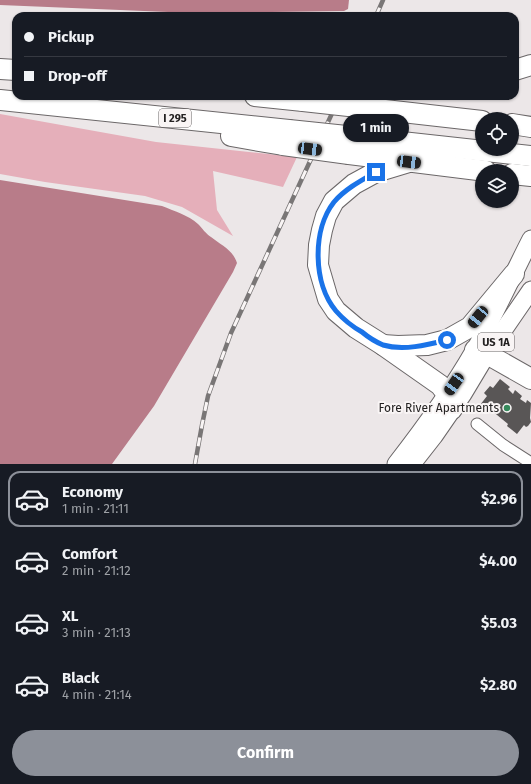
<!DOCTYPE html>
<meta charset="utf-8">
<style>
:root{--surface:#171b24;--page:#20242c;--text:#f1f3f6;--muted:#9ea1a6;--line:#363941;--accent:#8c9099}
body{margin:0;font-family:"Fira Sans",sans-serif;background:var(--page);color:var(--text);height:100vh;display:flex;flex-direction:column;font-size:15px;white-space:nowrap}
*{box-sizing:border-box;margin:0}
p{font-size:13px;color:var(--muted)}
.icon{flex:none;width:22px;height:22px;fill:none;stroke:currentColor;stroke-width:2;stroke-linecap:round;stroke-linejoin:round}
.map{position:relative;height:464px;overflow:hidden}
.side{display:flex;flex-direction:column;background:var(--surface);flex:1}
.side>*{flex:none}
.top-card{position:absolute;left:12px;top:12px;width:507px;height:88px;border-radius:12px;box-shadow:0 1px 3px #0004;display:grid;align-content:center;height:88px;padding:0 12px;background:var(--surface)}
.controls{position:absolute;left:475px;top:112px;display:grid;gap:8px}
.controls a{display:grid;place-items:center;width:44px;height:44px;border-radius:50%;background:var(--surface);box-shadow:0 1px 3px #0004;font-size:20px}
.end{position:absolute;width:18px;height:18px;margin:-9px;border:5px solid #1a73e8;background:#fff;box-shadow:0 0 0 2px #fff}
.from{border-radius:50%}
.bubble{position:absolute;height:28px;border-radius:14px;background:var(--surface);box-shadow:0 1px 3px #0004;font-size:13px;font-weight:700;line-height:28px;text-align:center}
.car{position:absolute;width:12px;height:24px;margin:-12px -6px;border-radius:5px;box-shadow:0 0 3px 1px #0007;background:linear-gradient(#222 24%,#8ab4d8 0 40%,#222 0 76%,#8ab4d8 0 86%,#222 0)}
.top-card b{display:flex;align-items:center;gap:14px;height:38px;font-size:15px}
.top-card b+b{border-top:1px solid var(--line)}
.top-card i{width:10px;height:10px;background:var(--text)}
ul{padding:7px 0 0;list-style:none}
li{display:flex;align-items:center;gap:12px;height:56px;margin:0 8px 6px;padding:0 4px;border:2px solid transparent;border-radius:12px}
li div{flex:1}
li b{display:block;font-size:15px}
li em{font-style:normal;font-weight:700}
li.selected{border-color:var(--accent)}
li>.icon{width:36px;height:36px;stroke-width:1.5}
.button{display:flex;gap:8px;margin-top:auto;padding:8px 12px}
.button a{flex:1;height:46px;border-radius:24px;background:var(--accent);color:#fff;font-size:16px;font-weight:700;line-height:46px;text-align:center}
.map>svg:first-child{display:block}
.green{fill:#e5afba}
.water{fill:#b87c89}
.building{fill:#595656}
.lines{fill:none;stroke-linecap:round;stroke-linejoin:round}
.street-casing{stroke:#6b6768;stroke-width:13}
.primary-casing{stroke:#6b6768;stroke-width:19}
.highway-casing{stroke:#6b6768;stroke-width:22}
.street{stroke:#fff;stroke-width:11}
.primary{stroke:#fff;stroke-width:17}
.highway{stroke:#fff;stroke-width:20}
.rail-casing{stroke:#797676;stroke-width:4.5}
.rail{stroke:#f9f5f5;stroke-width:3;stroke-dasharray:9;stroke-linecap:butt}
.highway-bridge-casing{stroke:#6b6768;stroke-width:22;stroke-linecap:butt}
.highway-bridge{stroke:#fff;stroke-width:20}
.route{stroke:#1a73e8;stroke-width:5}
.poi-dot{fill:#35895b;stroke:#f9f5f5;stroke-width:1.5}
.labels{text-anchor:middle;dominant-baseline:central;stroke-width:4;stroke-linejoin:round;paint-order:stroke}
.shield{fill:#f9f5f5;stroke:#646161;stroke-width:1}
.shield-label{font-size:11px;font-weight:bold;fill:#242222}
.poi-label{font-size:12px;fill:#242222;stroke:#f9f5f5;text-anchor:end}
</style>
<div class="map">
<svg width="531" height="464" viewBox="0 0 531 464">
<rect width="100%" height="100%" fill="#ece7e8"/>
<polygon class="green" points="0,114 156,142 297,157 283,187 213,171 217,210 233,236 182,207 145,196 45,182 0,174"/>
<g class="water">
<polygon points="0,0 349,0 348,9 344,11 192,13 0,5"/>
<path d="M0,180L162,206C174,211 188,215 198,224C202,228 206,234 211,237C221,245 233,250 237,263L233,272L154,406L112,464H0Z"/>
</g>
<polygon class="building" points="500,379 510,387 508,389 513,394 515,390 522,396 520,399 526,403 527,400 531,403 530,418 531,422 528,426 526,427 524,425 517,434 507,426 508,424 491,410 489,412 480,405 487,396 484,393 490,386 493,388"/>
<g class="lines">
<g class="street-casing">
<polyline id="street" points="477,424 503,445 531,463"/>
</g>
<g class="primary-casing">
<g id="primary">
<path d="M396,464C424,428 451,391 474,351C495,315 512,276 531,239"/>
<polyline points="412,464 434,436 463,394 487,354 531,290"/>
</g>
</g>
<g class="highway-casing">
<g id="highway">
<polyline points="0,69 16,70"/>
<polyline points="515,70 531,65"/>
<polyline points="255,96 303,101"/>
<polyline points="0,100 289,130"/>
<polyline points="367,108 482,121"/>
<polyline points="512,124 531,127"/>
<polyline points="231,136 283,145"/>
<polyline points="356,137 531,156"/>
<polyline points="349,154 486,171"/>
<polyline points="409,162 376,172 354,184 334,201 326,216 322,230 319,245 318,265 328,299 336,311 356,328 383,345 440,385 447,394 452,409"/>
<polyline points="512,174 531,176"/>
<polyline points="383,345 398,346 427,345 447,340 470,327 514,274"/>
<polyline points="475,350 487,354 531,379"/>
</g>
</g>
<use href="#street" class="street"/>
<use href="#primary" class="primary"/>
<use href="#highway" class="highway"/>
<g class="rail-casing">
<g id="rail">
<polyline points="376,16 383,0"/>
<polyline points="195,464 202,425 208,396 231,333 340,96"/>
</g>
</g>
<use href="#rail" class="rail"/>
<g class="highway-bridge-casing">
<g id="highway-bridge">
<polyline points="303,101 367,108"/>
<polyline points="289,130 356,137"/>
<polyline points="283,145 349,154"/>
</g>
</g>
<use href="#highway-bridge" class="highway-bridge"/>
</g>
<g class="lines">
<path class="route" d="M376,172C362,180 345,189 334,202C312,230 313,284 336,311C343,319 353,327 362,332C368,337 376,342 383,345C403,351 427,345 447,340"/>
</g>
<circle class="poi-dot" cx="507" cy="408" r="4"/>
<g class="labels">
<g class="shield">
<rect x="159" y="109" width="32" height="18" rx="3"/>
<rect x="478" y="333" width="36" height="18" rx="3"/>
</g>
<g class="shield-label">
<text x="175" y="118">I 295</text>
<text x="496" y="342">US 1A</text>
</g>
<g class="poi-label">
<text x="499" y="408">Fore River Apartments</text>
</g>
</g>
</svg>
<div class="controls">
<a><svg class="icon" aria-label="locate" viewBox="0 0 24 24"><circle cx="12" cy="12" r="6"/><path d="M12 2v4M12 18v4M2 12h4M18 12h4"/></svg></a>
<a><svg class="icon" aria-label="layers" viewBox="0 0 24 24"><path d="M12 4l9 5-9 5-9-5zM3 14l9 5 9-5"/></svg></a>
</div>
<i class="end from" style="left:447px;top:340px"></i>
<i class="end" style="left:376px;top:172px"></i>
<div class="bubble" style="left:343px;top:114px;width:66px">1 min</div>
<i class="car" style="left:310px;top:149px;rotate:97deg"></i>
<i class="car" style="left:409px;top:162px;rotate:97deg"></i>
<i class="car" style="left:478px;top:317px;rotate:219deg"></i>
<i class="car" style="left:454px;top:384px;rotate:215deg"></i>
<div class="top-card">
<b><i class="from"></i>Pickup</b>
<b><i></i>Drop-off</b>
</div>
</div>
<section class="side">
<ul>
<li class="selected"><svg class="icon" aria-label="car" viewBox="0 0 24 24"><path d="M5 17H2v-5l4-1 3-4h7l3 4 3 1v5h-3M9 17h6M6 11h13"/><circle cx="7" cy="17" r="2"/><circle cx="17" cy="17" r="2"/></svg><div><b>Economy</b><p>1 min · 21:11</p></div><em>$2.96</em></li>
<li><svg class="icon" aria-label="car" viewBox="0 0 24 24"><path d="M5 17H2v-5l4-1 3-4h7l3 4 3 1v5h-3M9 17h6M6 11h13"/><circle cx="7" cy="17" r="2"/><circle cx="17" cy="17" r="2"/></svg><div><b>Comfort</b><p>2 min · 21:12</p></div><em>$4.00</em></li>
<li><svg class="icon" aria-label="car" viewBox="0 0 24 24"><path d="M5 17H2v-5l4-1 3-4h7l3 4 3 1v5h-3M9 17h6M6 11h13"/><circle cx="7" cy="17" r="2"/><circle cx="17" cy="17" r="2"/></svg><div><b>XL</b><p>3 min · 21:13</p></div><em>$5.03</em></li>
<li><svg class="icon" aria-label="car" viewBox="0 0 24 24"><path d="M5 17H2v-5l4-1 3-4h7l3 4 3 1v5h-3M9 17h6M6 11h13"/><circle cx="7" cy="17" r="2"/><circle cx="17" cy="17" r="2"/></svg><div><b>Black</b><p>4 min · 21:14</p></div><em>$2.80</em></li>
</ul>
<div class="button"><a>Confirm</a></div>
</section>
